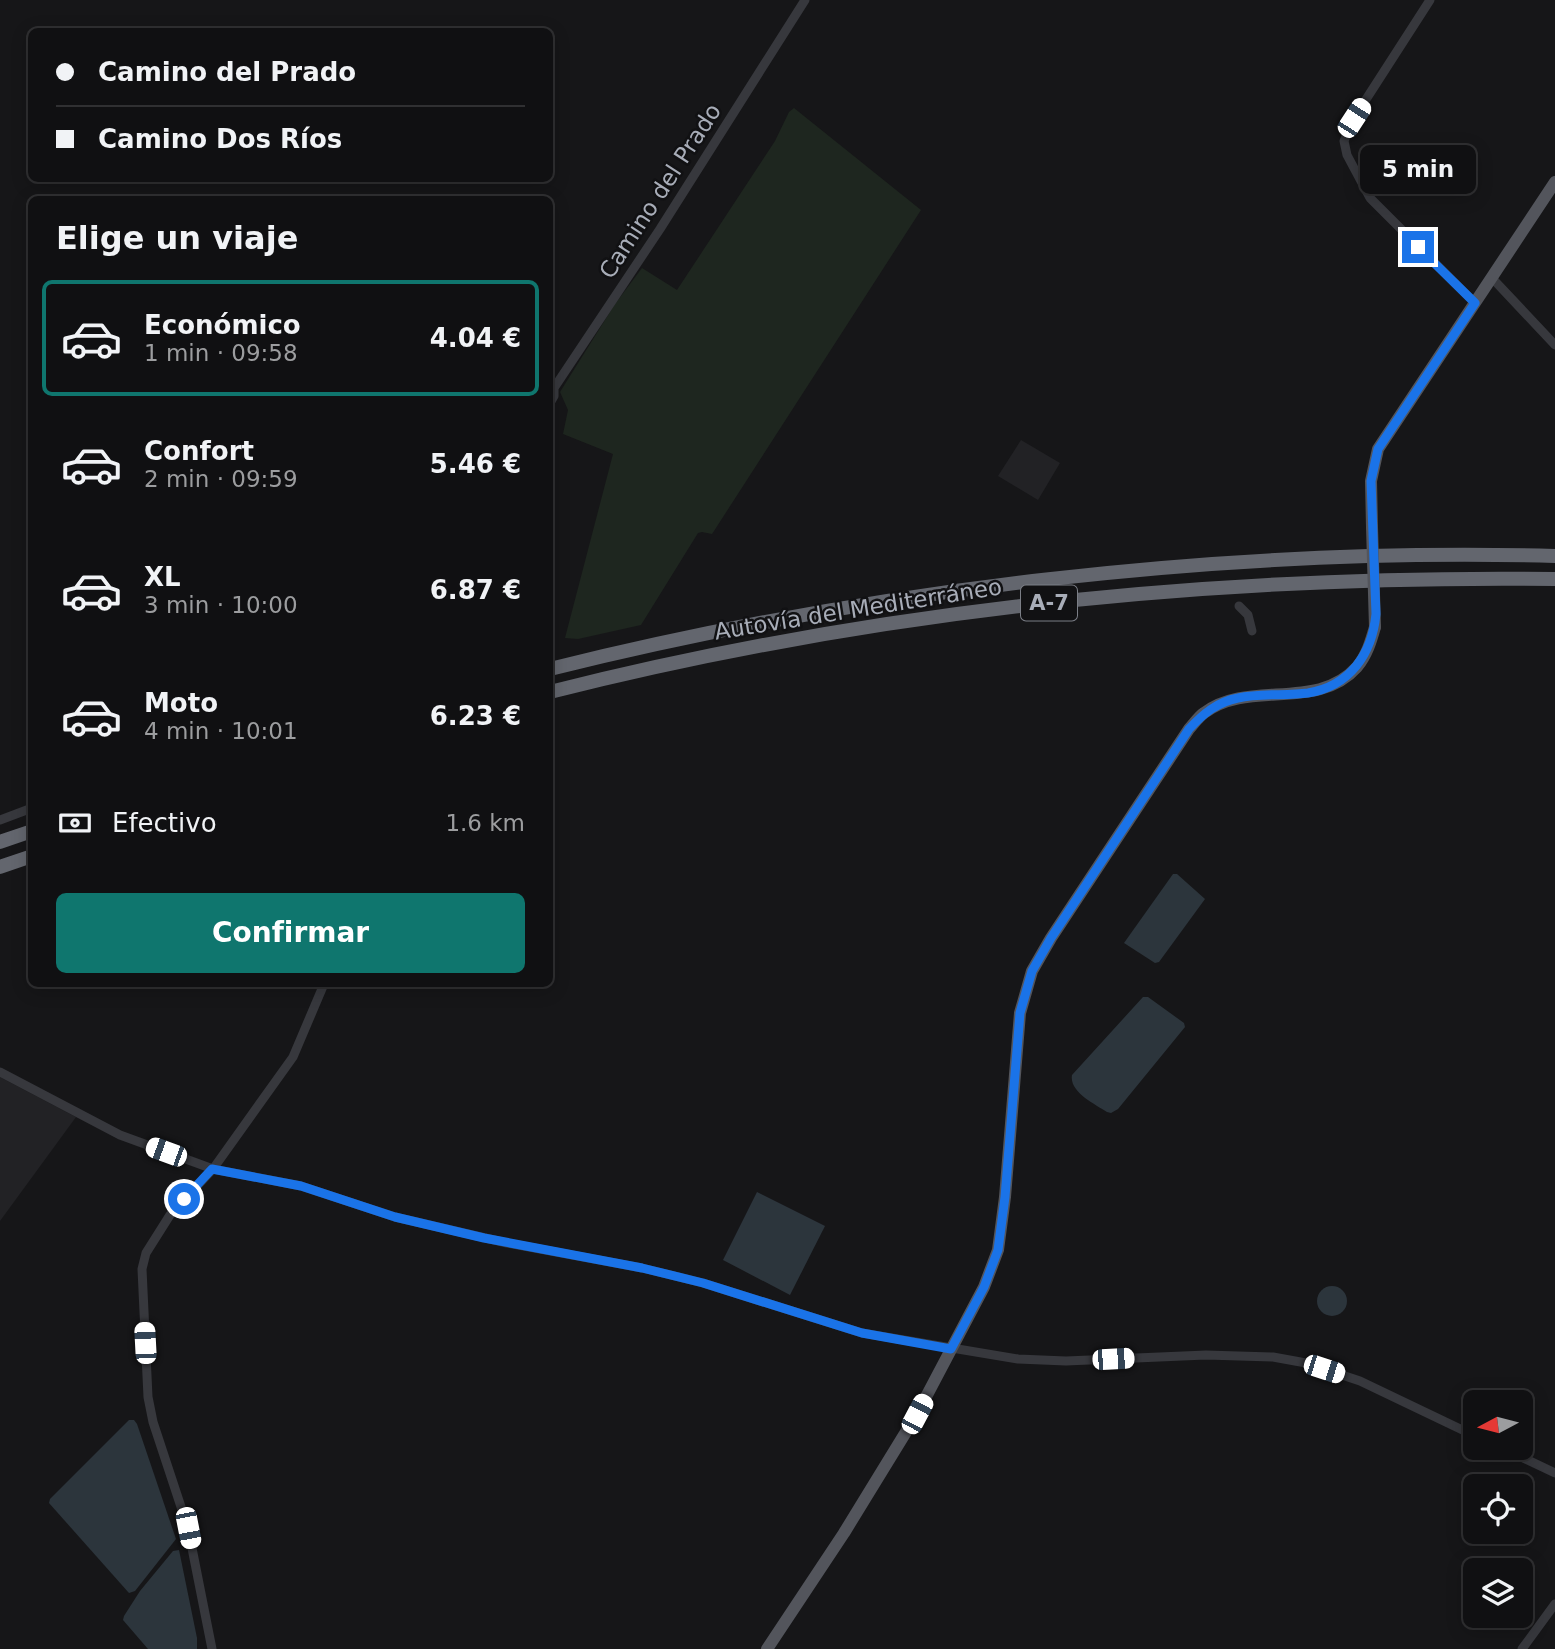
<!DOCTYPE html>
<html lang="es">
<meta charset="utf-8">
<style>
:root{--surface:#101012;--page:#1e1e20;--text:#f1f3f6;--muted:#9c9d9f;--line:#303032;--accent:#0f766e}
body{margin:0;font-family:"DejaVu Sans",sans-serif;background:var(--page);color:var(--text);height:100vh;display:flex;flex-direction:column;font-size:26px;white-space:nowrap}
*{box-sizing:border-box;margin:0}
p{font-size:23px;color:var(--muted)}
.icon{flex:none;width:38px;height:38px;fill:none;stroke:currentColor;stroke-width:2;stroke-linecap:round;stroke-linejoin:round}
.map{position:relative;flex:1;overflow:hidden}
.side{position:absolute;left:28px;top:196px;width:525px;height:791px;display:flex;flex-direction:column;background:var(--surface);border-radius:10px;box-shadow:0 4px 18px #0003,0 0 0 2px var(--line)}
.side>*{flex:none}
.banner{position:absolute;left:28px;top:28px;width:525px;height:154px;border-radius:10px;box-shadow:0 4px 18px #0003,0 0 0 2px var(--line);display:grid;align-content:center;height:154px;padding:0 28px;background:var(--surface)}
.needle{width:46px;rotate:263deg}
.fabs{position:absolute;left:1463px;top:1390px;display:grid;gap:14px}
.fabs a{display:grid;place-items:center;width:70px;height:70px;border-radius:10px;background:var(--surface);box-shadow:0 4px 18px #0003,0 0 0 2px var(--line);font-size:35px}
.end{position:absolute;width:32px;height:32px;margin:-16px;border:9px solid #1a73e8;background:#fff;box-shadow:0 0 0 4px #fff}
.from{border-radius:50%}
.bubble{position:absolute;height:49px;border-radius:10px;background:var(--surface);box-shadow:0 4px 18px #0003,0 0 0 2px var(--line);font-size:23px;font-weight:600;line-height:49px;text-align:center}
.car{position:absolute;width:21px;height:42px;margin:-21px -10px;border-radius:9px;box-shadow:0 0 5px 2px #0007;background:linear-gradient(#fff 24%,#345 0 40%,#fff 0 76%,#345 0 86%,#fff 0)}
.banner b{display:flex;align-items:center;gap:24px;height:66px;font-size:26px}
.banner b+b{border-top:2px solid var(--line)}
.banner i{width:18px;height:18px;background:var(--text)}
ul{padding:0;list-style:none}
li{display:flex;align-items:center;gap:21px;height:116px;margin:0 14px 10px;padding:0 14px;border:4px solid transparent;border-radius:10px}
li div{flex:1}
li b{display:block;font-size:26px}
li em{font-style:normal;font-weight:600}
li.selected{border-color:var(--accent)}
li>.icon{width:63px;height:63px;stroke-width:1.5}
h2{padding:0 28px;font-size:32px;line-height:84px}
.pay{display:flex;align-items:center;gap:18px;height:77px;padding:0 28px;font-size:26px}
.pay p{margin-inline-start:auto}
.button{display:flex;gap:14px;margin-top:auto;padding:14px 28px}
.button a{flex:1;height:80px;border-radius:10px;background:var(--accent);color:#fff;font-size:28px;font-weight:600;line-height:80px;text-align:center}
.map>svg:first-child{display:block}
.built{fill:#222225}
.green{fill:#1e261f}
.water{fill:#2c353c}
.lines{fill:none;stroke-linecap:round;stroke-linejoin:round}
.minor{stroke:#37383d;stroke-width:9}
.major{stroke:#53555c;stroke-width:12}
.highway{stroke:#63666e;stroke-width:14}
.major-bridge{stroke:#53555c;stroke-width:12}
.route{stroke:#1a73e8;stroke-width:9}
.labels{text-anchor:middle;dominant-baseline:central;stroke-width:5;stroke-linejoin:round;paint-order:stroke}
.shield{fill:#111113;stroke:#7b7e86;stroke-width:2}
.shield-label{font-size:21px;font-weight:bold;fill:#a8adb8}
.street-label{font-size:23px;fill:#a8adb8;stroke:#111113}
</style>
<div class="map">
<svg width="1555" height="1649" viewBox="0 0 1555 1649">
<rect width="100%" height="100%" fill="#161618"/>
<g class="built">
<polygon points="1021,440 1060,463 1038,500 998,476"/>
<polygon points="0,1077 76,1117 0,1221"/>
</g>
<polygon class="green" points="794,108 921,210 714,531 712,534 702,532 698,533 641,625 578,639 565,638 613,454 563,434 568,410 560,392 615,304 642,268 677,290 775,141 789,112"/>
<g class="water">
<polygon points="1173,874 1177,874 1205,899 1159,962 1155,963 1124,943"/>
<path d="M1143,997H1148L1184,1023L1185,1027L1118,1109L1111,1113L1107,1112C1095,1104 1069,1092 1072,1075Z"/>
<polygon points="757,1192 825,1226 790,1295 723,1260"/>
<circle cx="1332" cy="1301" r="15"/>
<polygon points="129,1420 134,1420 137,1424 176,1539 135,1591 129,1593 49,1503 50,1499"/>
<polygon points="179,1550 197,1638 197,1649 148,1649 123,1620 124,1616 140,1591 173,1551"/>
</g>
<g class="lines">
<g class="minor">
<polyline points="1430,0 1354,118 1344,141 1347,155 1370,198 1475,303"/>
<polyline points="1492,278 1555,345"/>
<polyline points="550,403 554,396 554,388 660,229 805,0"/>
<polyline points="1239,606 1248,615 1252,631"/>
<polyline points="0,820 32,808"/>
<polyline points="0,1072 120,1135 213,1169 301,1186 395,1217 507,1243 642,1268 703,1283 862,1333 1018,1359 1066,1361 1206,1355 1273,1357 1306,1363 1360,1381 1475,1436"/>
<polyline points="1500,1447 1555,1473"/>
<polyline points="212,1649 188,1528 153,1422 148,1397 142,1269 146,1253 170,1215 213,1169 293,1057 324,984"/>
<polyline points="1522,1649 1555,1604"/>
</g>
<g class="major">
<polyline points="1372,527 1371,481 1378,449 1555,182"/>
<path d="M767,1649L844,1533L917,1414L984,1287L998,1250L1005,1197L1020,1013L1032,971L1051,938L1189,729C1194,724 1198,717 1204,713C1249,679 1317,712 1357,667C1367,655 1371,641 1375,627"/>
</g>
<g class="highway">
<path d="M550,669C872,589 1223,547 1555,556"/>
<path d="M550,692C878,609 1217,575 1555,579"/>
<polyline points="0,842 32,831"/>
<polyline points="0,867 32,856"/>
</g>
<polyline class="major-bridge" points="1372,527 1375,627"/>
</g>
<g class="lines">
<path class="route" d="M184,1199L212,1169L301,1186L395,1217L484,1238L642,1268L703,1283L862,1333L951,1349L984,1287L998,1250L1005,1197L1020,1013L1032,971L1051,938L1189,729C1203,714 1217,702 1238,698C1261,693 1285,696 1308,693C1350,686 1372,654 1376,614L1371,481L1378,449L1475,303L1418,247"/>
</g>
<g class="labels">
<rect class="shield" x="1021" y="585.5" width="56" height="35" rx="5"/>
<g class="shield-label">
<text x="1049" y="603">A-7</text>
</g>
<g class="street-label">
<text transform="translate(660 191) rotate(-57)">Camino del Prado</text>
<text transform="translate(858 609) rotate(-9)">Autovía del Mediterráneo</text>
</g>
</g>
</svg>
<div class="fabs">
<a><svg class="needle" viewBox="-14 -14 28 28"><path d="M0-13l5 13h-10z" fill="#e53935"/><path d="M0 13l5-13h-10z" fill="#9c9d9f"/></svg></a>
<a><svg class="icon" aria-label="locate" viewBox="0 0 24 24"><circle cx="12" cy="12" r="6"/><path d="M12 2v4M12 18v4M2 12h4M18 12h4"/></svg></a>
<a><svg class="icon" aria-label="layers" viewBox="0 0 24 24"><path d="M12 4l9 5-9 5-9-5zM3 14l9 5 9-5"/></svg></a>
</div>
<i class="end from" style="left:184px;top:1199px"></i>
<i class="end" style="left:1418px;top:247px"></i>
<div class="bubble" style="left:1360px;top:145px;width:116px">5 min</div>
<i class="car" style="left:1354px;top:118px;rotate:33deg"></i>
<i class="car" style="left:166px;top:1152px;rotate:290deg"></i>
<i class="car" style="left:145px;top:1343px;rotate:357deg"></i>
<i class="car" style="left:1113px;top:1359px;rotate:87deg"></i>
<i class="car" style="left:1324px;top:1369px;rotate:108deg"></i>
<i class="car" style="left:917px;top:1414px;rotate:28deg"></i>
<i class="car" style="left:188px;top:1528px;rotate:169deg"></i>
<div class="banner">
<b><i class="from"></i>Camino del Prado</b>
<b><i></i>Camino Dos Ríos</b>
</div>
<section class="side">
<h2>Elige un viaje</h2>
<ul>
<li class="selected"><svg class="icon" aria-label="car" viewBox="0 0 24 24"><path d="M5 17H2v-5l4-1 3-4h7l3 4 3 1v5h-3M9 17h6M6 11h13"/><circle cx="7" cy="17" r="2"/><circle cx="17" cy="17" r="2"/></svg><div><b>Económico</b><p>1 min · 09:58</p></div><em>4.04 €</em></li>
<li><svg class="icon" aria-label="car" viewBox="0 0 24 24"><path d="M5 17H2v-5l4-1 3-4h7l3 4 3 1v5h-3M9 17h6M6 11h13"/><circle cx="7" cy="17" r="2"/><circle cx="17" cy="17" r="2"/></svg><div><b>Confort</b><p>2 min · 09:59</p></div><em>5.46 €</em></li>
<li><svg class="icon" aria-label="car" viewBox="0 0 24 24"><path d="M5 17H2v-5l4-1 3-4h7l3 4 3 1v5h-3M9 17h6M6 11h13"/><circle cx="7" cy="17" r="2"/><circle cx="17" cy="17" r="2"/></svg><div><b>XL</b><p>3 min · 10:00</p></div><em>6.87 €</em></li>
<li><svg class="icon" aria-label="car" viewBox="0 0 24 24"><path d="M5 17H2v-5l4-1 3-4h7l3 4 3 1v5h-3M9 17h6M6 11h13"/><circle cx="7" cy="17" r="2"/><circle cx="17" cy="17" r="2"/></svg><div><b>Moto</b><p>4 min · 10:01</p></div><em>6.23 €</em></li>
</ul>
<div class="pay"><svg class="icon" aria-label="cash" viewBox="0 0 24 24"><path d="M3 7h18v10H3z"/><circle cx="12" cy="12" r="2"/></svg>Efectivo<p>1.6 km</p></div>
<div class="button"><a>Confirmar</a></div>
</section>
</div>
